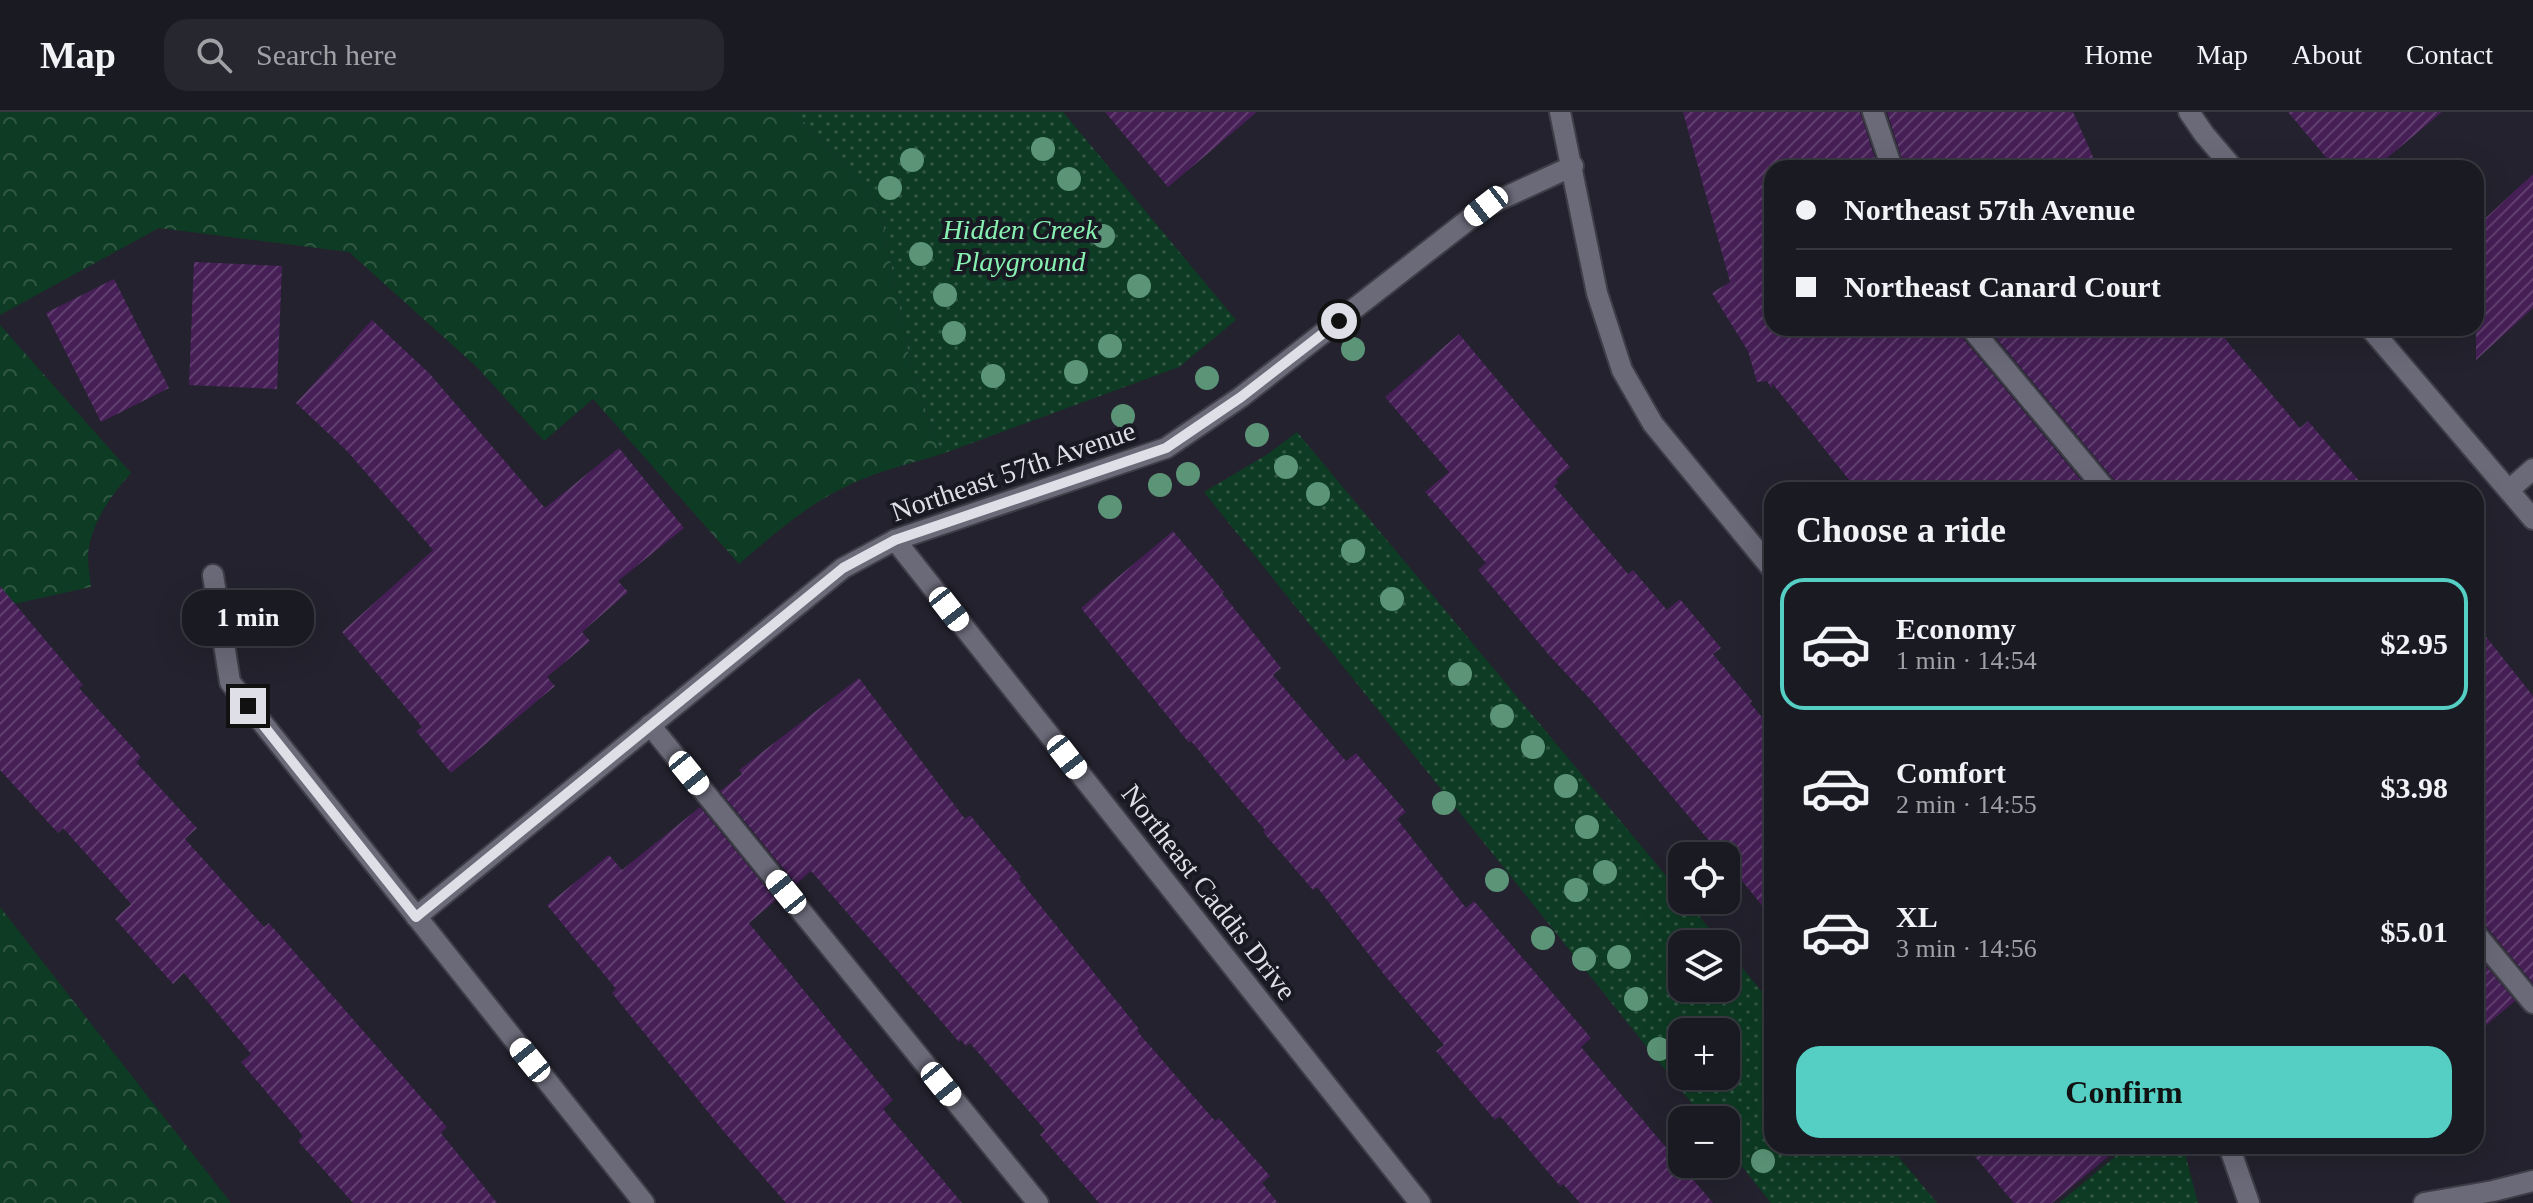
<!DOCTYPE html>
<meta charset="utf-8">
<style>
:root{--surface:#1a1a22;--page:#27272f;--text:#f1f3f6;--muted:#9fa1a5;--line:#383840;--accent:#55cec4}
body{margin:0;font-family:"Times New Roman",serif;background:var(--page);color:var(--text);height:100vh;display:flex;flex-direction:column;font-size:30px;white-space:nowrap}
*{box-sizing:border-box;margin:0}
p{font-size:26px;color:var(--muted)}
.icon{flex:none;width:44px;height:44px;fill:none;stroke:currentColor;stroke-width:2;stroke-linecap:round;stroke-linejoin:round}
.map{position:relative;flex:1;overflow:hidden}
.drawer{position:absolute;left:1764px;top:370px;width:720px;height:672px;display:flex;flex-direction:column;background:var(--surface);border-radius:24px;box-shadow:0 8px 32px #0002,0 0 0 2px var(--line)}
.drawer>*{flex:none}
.hud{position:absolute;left:1764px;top:48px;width:720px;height:176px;border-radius:24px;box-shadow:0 8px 32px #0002,0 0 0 2px var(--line);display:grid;align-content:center;height:176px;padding:0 32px;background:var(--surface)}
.controls{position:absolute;left:1668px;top:730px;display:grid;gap:16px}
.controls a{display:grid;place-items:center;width:72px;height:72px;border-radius:16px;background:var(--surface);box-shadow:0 8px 32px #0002,0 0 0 2px var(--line);font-size:40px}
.end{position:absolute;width:36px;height:36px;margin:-18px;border:10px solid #dfdfe7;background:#111;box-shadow:0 0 0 4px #111}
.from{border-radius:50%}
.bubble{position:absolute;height:56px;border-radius:24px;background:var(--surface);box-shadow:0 8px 32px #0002,0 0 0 2px var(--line);font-size:26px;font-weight:700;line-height:56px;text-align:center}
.car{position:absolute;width:24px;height:48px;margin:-24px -12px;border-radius:10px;box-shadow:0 0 6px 2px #0007;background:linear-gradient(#fff 24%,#345 0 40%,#fff 0 76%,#345 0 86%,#fff 0)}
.hud b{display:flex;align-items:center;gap:28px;height:76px;font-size:30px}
.hud b+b{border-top:2px solid var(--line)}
.hud i{width:20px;height:20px;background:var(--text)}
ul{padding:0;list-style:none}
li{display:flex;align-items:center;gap:24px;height:132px;margin:0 16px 12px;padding:0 16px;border:4px solid transparent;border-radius:24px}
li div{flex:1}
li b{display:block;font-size:30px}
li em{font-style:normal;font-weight:700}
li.current{border-color:var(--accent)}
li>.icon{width:72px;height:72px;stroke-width:1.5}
h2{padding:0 32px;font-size:36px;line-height:96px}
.button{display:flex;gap:16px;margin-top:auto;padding:16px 32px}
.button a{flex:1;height:92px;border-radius:24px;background:var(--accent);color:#111;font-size:32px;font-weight:700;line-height:92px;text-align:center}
header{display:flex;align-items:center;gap:48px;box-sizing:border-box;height:112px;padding:0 40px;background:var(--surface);border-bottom:2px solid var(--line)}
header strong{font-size:38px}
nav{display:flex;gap:44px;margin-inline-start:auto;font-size:28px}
.search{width:560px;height:72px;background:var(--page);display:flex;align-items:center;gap:20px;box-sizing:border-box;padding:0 28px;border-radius:24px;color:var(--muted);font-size:30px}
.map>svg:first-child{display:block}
.grass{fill:url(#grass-dots);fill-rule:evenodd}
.forest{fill:url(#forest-crowns)}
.building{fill:url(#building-hatch)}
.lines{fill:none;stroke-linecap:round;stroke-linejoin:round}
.service-casing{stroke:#3f3e48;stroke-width:24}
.minor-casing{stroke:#3f3e48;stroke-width:24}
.service{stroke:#6b6a79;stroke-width:20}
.minor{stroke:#6b6a79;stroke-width:20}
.tree{fill:#5b9477}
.route{stroke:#dfdfe7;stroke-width:10}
.labels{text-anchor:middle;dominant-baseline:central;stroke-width:8;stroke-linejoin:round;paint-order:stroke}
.park-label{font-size:28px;font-style:italic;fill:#88f1b2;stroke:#191924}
.street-label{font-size:28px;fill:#dfdfe7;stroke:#191924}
</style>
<header>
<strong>Map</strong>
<div class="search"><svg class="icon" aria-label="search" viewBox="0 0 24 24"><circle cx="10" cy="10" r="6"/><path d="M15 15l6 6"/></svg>Search here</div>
<nav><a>Home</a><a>Map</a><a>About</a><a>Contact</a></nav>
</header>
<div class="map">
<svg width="2533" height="1091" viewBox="0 0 2533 1091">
<defs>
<pattern id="grass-dots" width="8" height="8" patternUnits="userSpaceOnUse" patternTransform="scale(2)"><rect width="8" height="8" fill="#0e3b23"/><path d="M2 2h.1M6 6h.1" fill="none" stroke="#315743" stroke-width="1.8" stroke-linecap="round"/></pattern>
<pattern id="forest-crowns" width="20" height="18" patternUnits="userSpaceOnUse" patternTransform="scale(2)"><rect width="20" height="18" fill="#0e3b23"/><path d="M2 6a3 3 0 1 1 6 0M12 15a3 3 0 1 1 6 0" fill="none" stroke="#315743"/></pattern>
<pattern id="building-hatch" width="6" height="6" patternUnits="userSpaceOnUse" patternTransform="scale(2)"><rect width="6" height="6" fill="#461f57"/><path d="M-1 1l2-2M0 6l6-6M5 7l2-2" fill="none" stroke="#603f6f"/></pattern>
</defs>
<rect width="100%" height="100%" fill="#23222e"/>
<g class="grass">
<polygon points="795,0 1063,0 1236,208 1179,255 942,342 913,264 879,92"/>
<path d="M1297,320L1682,783V788H1686L1722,832H1682V876H1726V836L1772,892V1034H1890L1937,1091H1771L1726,1034V1008H1705L1204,380L1268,342ZM1682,920H1726V964H1682Z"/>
<polygon points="2128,1034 2183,1034 2198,1091 2059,1091"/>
</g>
<g class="forest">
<path d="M0,0H795L879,92L913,264L942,342C909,352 874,360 843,376C804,395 772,424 739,452L593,287L544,329L478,256L349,140L159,116L0,203Z"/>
<path d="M0,213L131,361C111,383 90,412 88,444C88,454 90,465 91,475L0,495Z"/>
<polygon points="0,795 231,1091 0,1091"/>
</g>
<g class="building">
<polygon points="1105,0 1257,0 1168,75"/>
<polygon points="1683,0 1860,0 1878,56 1772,56 1772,216 1958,216 1961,224 2089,378 1857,378 1772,271 1772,277 1767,269 1757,270 1748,239 1712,181 1730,170"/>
<polygon points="1887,0 2073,0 2098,56 1905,56"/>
<polygon points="2288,0 2442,0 2375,56 2335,56"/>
<polygon points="2533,62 2533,196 2476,248 2476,115"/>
<polygon points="194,150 282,154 277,277 189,273"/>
<polygon points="114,167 169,276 101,310 46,201"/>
<polygon points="372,208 429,261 545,396 619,336 684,416 618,469 628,480 582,520 590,529 547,565 555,574 451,661 416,619 422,615 342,520 433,438 347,339 296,291"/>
<polygon points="1988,216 2216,216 2300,316 2308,309 2367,378 2119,378 2116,370"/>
<polygon points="1459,222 1570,355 1556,367 1558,371 1554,374 1628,462 1633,458 1667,498 1680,487 1721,536 1713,542 1752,589 1750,591 1772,617 1772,806 1726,749 1726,744 1722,744 1591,588 1548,542 1478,458 1486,451 1425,380 1449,360 1385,285"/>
<polygon points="1173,419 1224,480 1222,481 1281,556 1273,563 1346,649 1356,641 1406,700 1397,707 1466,796 1474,789 1591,926 1581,935 1713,1091 1580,1091 1563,1072 1560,1074 1500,1004 1495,1008 1436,939 1444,933 1386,865 1317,775 1313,778 1263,720 1265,718 1191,629 1189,631 1081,496"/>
<polygon points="0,474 83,573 79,576 141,645 136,650 197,716 185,727 264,815 269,811 447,1015 441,1021 497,1091 353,1091 298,1029 303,1024 241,950 251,942 184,861 173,872 115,807 131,792 63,716 58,721 0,658"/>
<polygon points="2476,512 2533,584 2533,871 2486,814 2476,809"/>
<polygon points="859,566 965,707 970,703 1021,765 1019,767 1139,917 1137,919 1215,1009 1219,1006 1270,1064 1262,1071 1278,1091 1099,1091 1040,1023 1045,1018 970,931 966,934 961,928 959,930 811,759 796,772 720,679 742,662 739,658"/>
<polygon points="700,695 776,788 749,811 893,988 883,997 962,1091 786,1091 725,1021 612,881 616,877 547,793 609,743 622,758"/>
<polygon points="2476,842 2515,889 2476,922"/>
<polygon points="1966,1034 2121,1034 2052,1091 2014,1091"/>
</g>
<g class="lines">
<g class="service-casing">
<g id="service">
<polyline points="1873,0 1892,56"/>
<polyline points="1971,216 2106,378"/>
<polyline points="650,613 1038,1091"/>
<polyline points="2476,822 2533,891"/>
</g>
</g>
<g class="minor-casing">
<g id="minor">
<polyline points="1560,0 1597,181 1622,258 1653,312 1772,457"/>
<polyline points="2189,0 2204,22 2233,56"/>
<polyline points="2370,216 2533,407"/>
<polyline points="2509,378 2533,357"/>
<polyline points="895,428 1420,1091"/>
<polyline points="213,463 230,570 644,1091"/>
<polyline points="416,805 843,456 895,428 1166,336 1241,285 1486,94 1573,54"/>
<polyline points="2229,1034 2249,1091"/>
<polyline points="2424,1091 2493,1079 2533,1069"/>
</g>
</g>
<use href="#service" class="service"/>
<use href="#minor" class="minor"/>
</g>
<g class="tree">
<circle cx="1043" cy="37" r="12"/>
<circle cx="912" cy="48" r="12"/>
<circle cx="1069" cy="67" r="12"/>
<circle cx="890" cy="76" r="12"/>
<circle cx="1103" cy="124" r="12"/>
<circle cx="921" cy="142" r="12"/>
<circle cx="1139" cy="174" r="12"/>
<circle cx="945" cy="183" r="12"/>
<circle cx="954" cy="221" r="12"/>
<circle cx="1110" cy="234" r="12"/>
<circle cx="1353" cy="237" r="12"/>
<circle cx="1076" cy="260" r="12"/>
<circle cx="993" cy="264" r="12"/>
<circle cx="1207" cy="266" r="12"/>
<circle cx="1123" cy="304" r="12"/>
<circle cx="1257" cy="323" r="12"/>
<circle cx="1286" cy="355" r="12"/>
<circle cx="1188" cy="362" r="12"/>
<circle cx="1160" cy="373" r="12"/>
<circle cx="1318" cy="382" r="12"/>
<circle cx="1110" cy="395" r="12"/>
<circle cx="1353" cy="439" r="12"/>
<circle cx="1392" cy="487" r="12"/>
<circle cx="1460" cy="562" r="12"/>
<circle cx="1502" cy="604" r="12"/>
<circle cx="1533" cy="635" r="12"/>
<circle cx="1566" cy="674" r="12"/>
<circle cx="1444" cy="691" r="12"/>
<circle cx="1587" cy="715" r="12"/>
<circle cx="1605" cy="760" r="12"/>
<circle cx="1497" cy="768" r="12"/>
<circle cx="1576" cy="778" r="12"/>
<circle cx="1543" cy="826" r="12"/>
<circle cx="1619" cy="845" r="12"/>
<circle cx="1584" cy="847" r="12"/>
<circle cx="1636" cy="887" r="12"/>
<circle cx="1659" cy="937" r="12"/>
<circle cx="1763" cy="1049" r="12"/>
</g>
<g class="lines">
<polyline class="route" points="248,594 416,805 843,456 895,428 1166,336 1241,285 1339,209"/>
</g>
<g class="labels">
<g class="park-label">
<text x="1020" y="117">Hidden Creek<tspan x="1020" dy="32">Playground</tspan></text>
</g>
<g class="street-label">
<text transform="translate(1013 359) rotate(-19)">Northeast 57th Avenue</text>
<text transform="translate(1209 780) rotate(52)">Northeast Caddis Drive</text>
</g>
</g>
</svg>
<div class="controls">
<a><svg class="icon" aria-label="locate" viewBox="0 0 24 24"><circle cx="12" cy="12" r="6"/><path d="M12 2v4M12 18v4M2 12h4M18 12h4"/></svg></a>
<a><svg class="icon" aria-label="layers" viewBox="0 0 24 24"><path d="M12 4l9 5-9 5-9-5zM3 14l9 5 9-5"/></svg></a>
<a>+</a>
<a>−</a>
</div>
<i class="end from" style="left:1339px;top:209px"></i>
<i class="end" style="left:248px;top:594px"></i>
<div class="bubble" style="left:182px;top:478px;width:132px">1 min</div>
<i class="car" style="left:1486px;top:94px;rotate:232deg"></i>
<i class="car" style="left:949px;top:497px;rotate:142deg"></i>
<i class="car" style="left:1067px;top:645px;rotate:142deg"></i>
<i class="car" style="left:689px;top:661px;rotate:141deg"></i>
<i class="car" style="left:786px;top:780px;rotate:321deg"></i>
<i class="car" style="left:530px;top:948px;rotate:321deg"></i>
<i class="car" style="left:941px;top:972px;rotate:141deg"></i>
<div class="hud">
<b><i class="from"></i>Northeast 57th Avenue</b>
<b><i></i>Northeast Canard Court</b>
</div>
<section class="drawer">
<h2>Choose a ride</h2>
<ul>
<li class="current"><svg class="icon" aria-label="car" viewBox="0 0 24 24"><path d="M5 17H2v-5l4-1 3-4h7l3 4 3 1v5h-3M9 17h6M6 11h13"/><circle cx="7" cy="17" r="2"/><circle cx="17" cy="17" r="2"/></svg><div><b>Economy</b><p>1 min · 14:54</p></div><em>$2.95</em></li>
<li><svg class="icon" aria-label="car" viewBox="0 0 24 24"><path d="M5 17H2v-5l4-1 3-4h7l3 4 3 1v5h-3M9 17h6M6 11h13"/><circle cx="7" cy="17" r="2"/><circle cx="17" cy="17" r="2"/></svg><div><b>Comfort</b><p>2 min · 14:55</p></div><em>$3.98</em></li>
<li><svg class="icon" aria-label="car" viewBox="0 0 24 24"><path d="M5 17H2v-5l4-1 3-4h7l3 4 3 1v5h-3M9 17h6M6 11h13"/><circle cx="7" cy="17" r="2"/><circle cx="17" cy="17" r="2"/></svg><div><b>XL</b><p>3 min · 14:56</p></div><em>$5.01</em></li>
</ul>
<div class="button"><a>Confirm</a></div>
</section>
</div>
